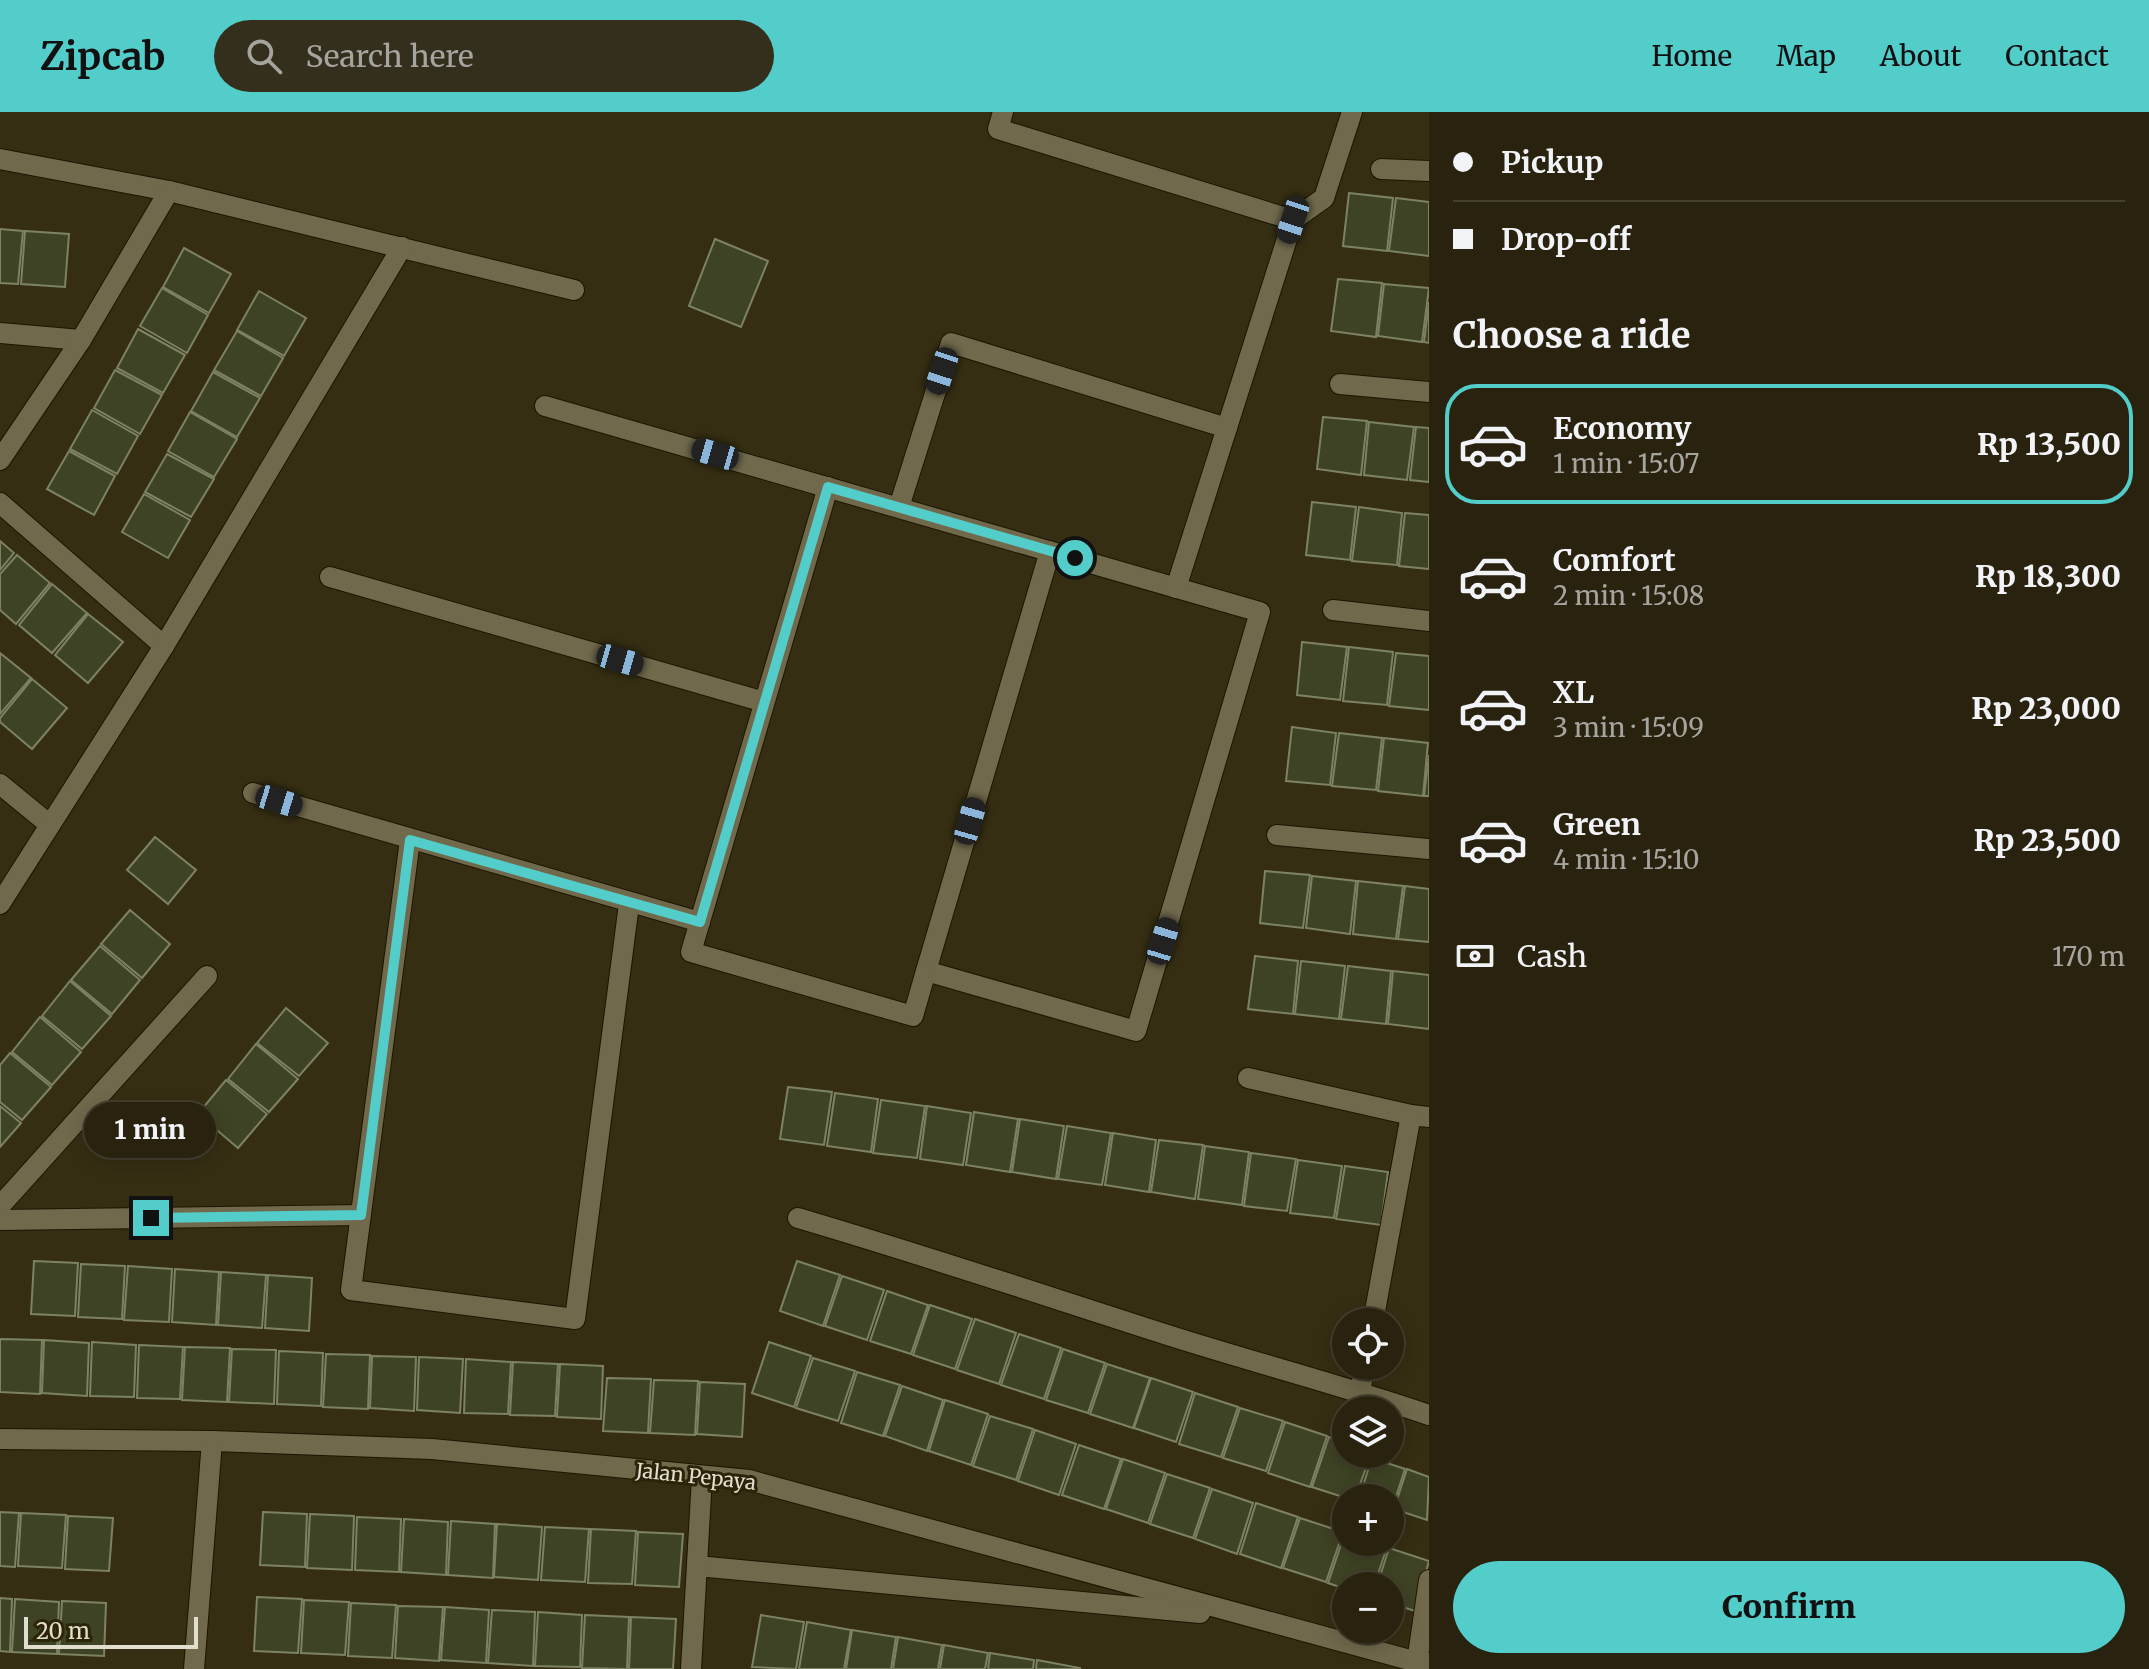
<!DOCTYPE html>
<meta charset="utf-8">
<style>
:root{--surface:#28220e;--page:#342f1c;--text:#f1f3f6;--muted:#a5a49e;--line:#443f2e;--accent:#53cdca}
body{margin:0;font-family:Merriweather,serif;background:var(--page);color:var(--text);height:100vh;display:flex;flex-direction:column;font-size:30px;white-space:nowrap}
*{box-sizing:border-box;margin:0}
p{font-size:26px;color:var(--muted)}
.icon{flex:none;width:44px;height:44px;fill:none;stroke:currentColor;stroke-width:2;stroke-linecap:round;stroke-linejoin:round}
.map{position:relative;flex:1;overflow:hidden}
.side{display:flex;flex-direction:column;background:var(--surface);width:720px}
.side>*{flex:none}
.top-card{display:grid;align-content:center;height:176px;padding:0 24px;background:var(--surface)}
.fabs{position:absolute;left:1332px;top:1196px;display:grid;gap:16px}
.fabs a{display:grid;place-items:center;width:72px;height:72px;border-radius:50%;background:var(--surface);box-shadow:0 4px 20px #0003,0 0 0 2px var(--line);font-size:40px}
.scale{position:absolute;left:24px;bottom:20px;width:174px;box-sizing:border-box;padding-left:8px;border:4px solid #e2dece;border-top:0;font-size:22px;line-height:28px;white-space:nowrap;color:#e2dece;-webkit-text-stroke:6px #2b2408;paint-order:stroke}
.end{position:absolute;width:36px;height:36px;margin:-18px;border:10px solid #53cdca;background:#111;box-shadow:0 0 0 4px #111}
.from{border-radius:50%}
.bubble{position:absolute;height:56px;border-radius:28px;background:var(--surface);box-shadow:0 4px 20px #0003,0 0 0 2px var(--line);font-size:26px;font-weight:800;line-height:56px;text-align:center}
.car{position:absolute;width:24px;height:48px;margin:-24px -12px;border-radius:10px;box-shadow:0 0 6px 2px #0007;background:linear-gradient(#222 24%,#8ab4d8 0 40%,#222 0 76%,#8ab4d8 0 86%,#222 0)}
.top-card b{display:flex;align-items:center;gap:28px;height:76px;font-size:30px}
.top-card b+b{border-top:2px solid var(--line)}
.top-card i{width:20px;height:20px;background:var(--text)}
ul{padding:0;list-style:none}
li{display:flex;align-items:center;gap:24px;height:120px;margin:0 16px 12px;padding:0 8px;border:4px solid transparent;border-radius:32px}
li div{flex:1}
li b{display:block;font-size:30px}
li em{font-style:normal;font-weight:800}
li.current{border-color:var(--accent)}
li>.icon{width:72px;height:72px;stroke-width:1.5}
h2{padding:0 24px;font-size:36px;line-height:96px}
.pay{display:flex;align-items:center;gap:20px;height:88px;padding:0 24px;font-size:30px}
.pay p{margin-inline-start:auto}
.button{display:flex;gap:16px;margin-top:auto;padding:16px 24px}
.button a{flex:1;height:92px;border-radius:48px;background:var(--accent);color:#111;font-size:32px;font-weight:800;line-height:92px;text-align:center}
header{display:flex;align-items:center;gap:48px;box-sizing:border-box;height:112px;padding:0 40px;background:var(--accent);color:#111}
header strong{font-size:38px}
nav{display:flex;gap:44px;margin-inline-start:auto;font-size:28px}
.search{width:560px;height:72px;background:var(--page);display:flex;align-items:center;gap:20px;box-sizing:border-box;padding:0 28px;border-radius:44px;color:var(--muted);font-size:30px}
main{display:flex;flex:1;min-height:0}
.map>svg:first-child{display:block}
.building{fill:#3f4325;stroke:#7d8264;stroke-width:2}
.lines{fill:none;stroke-linecap:round;stroke-linejoin:round}
.minor-casing{stroke:#1c1600;stroke-width:22}
.minor{stroke:#70694c;stroke-width:20}
.route{stroke:#53cdca;stroke-width:10}
.labels{text-anchor:middle;dominant-baseline:central;stroke-width:6;stroke-linejoin:round;paint-order:stroke}
.street-label{font-size:20px;fill:#e2dece;stroke:#2b2408}
</style>
<header>
<strong>Zipcab</strong>
<div class="search"><svg class="icon" aria-label="search" viewBox="0 0 24 24"><circle cx="10" cy="10" r="6"/><path d="M15 15l6 6"/></svg>Search here</div>
<nav><a>Home</a><a>Map</a><a>About</a><a>Contact</a></nav>
</header>
<main>
<div class="map">
<svg width="1429" height="1557" viewBox="0 0 1429 1557">
<rect width="100%" height="100%" fill="#352e13"/>
<g class="building">
<polygon points="1349,81 1393,86 1387,139 1343,134"/>
<polygon points="1396,86 1429,90 1429,144 1389,139"/>
<polygon points="0,117 23,119 18,172 0,171"/>
<polygon points="25,119 69,122 65,175 21,172"/>
<polygon points="715,127 768,149 741,215 689,194"/>
<polygon points="184,136 231,162 209,201 163,175"/>
<polygon points="1338,167 1382,171 1376,225 1331,219"/>
<polygon points="1384,172 1429,176 1422,230 1378,224"/>
<polygon points="162,176 208,203 187,241 140,214"/>
<polygon points="259,179 306,206 284,244 237,218"/>
<polygon points="1429,190 1429,231 1424,230"/>
<polygon points="138,217 185,243 163,281 117,256"/>
<polygon points="237,219 283,246 261,284 214,258"/>
<polygon points="115,258 162,283 140,322 94,296"/>
<polygon points="213,260 260,286 237,325 191,299"/>
<polygon points="92,298 138,324 117,362 70,337"/>
<polygon points="190,300 237,327 214,365 168,339"/>
<polygon points="1323,305 1367,309 1361,363 1317,357"/>
<polygon points="1369,310 1414,315 1407,368 1364,363"/>
<polygon points="1416,315 1429,316 1429,370 1410,368"/>
<polygon points="69,339 115,364 94,403 47,377"/>
<polygon points="167,342 214,367 191,405 145,380"/>
<polygon points="144,382 190,408 168,446 122,420"/>
<polygon points="1312,390 1356,395 1350,448 1306,443"/>
<polygon points="1359,395 1402,401 1397,453 1352,449"/>
<polygon points="1405,401 1429,403 1429,457 1399,454"/>
<polygon points="0,429 14,441 0,458"/>
<polygon points="17,443 50,471 16,512 0,498 0,462"/>
<polygon points="52,472 87,501 52,541 19,513"/>
<polygon points="88,502 123,530 88,571 55,543"/>
<polygon points="1302,530 1347,535 1340,588 1297,583"/>
<polygon points="1349,535 1393,540 1387,593 1343,589"/>
<polygon points="0,541 31,566 0,602"/>
<polygon points="1396,541 1429,544 1429,598 1389,594"/>
<polygon points="32,567 67,596 32,637 0,610 0,606"/>
<polygon points="1292,615 1336,621 1330,673 1286,669"/>
<polygon points="1339,621 1382,626 1376,678 1332,674"/>
<polygon points="1384,626 1428,631 1423,684 1378,679"/>
<polygon points="1429,643 1429,684 1424,684"/>
<polygon points="155,725 196,758 168,792 127,758"/>
<polygon points="1265,759 1310,763 1303,816 1260,811"/>
<polygon points="1312,764 1356,769 1350,822 1306,816"/>
<polygon points="1358,769 1403,774 1396,827 1353,822"/>
<polygon points="1405,774 1429,777 1429,830 1398,827"/>
<polygon points="130,798 170,832 142,866 101,832"/>
<polygon points="100,834 140,868 112,902 71,868"/>
<polygon points="1255,844 1298,849 1293,902 1248,897"/>
<polygon points="1301,849 1345,854 1339,907 1295,902"/>
<polygon points="1348,854 1391,859 1386,912 1341,907"/>
<polygon points="1393,859 1429,863 1429,917 1388,912"/>
<polygon points="70,869 111,904 82,937 42,904"/>
<polygon points="286,896 328,931 299,964 257,931"/>
<polygon points="40,905 81,940 52,973 12,940"/>
<polygon points="256,932 298,967 269,1000 228,967"/>
<polygon points="10,941 51,975 22,1008 0,990 0,953"/>
<polygon points="226,968 267,1002 238,1036 198,1002"/>
<polygon points="788,975 832,980 824,1033 780,1027"/>
<polygon points="835,981 878,987 871,1040 827,1034"/>
<polygon points="881,988 925,994 917,1046 873,1041"/>
<polygon points="0,994 21,1011 0,1035"/>
<polygon points="927,994 971,1001 963,1053 920,1047"/>
<polygon points="974,1000 1018,1007 1010,1060 966,1053"/>
<polygon points="1020,1007 1064,1014 1056,1067 1012,1060"/>
<polygon points="1067,1014 1111,1021 1102,1073 1058,1067"/>
<polygon points="1113,1021 1156,1028 1149,1080 1105,1073"/>
<polygon points="1159,1028 1203,1033 1195,1087 1151,1080"/>
<polygon points="1205,1034 1249,1040 1242,1093 1198,1087"/>
<polygon points="1251,1041 1296,1047 1287,1099 1244,1094"/>
<polygon points="1298,1048 1342,1054 1334,1106 1290,1101"/>
<polygon points="1345,1054 1388,1060 1381,1113 1336,1107"/>
<polygon points="34,1149 78,1151 75,1204 31,1202"/>
<polygon points="797,1149 840,1163 823,1214 780,1199"/>
<polygon points="81,1152 125,1154 122,1207 78,1205"/>
<polygon points="128,1154 172,1157 169,1210 124,1208"/>
<polygon points="175,1157 219,1160 216,1213 172,1210"/>
<polygon points="221,1160 266,1163 262,1216 218,1213"/>
<polygon points="268,1163 312,1166 309,1219 265,1216"/>
<polygon points="842,1164 884,1178 867,1228 825,1214"/>
<polygon points="887,1179 928,1193 911,1242 870,1229"/>
<polygon points="930,1193 972,1207 955,1257 913,1243"/>
<polygon points="975,1207 1016,1221 999,1272 957,1258"/>
<polygon points="1019,1222 1061,1236 1044,1287 1001,1273"/>
<polygon points="0,1227 42,1228 40,1282 0,1280"/>
<polygon points="44,1228 89,1231 87,1284 42,1281"/>
<polygon points="92,1230 136,1233 134,1285 90,1284"/>
<polygon points="769,1230 811,1244 794,1295 752,1281"/>
<polygon points="139,1233 183,1235 180,1287 137,1286"/>
<polygon points="185,1235 230,1236 227,1290 182,1288"/>
<polygon points="232,1237 276,1238 274,1292 229,1290"/>
<polygon points="1063,1237 1105,1251 1088,1301 1046,1288"/>
<polygon points="279,1239 323,1241 321,1294 277,1292"/>
<polygon points="326,1242 370,1243 368,1297 323,1295"/>
<polygon points="372,1244 416,1245 414,1299 370,1296"/>
<polygon points="419,1245 463,1247 460,1301 417,1298"/>
<polygon points="813,1246 855,1259 838,1309 796,1296"/>
<polygon points="466,1247 511,1250 508,1302 464,1301"/>
<polygon points="513,1250 558,1252 555,1304 510,1303"/>
<polygon points="560,1252 603,1254 601,1307 557,1305"/>
<polygon points="1107,1252 1150,1266 1133,1316 1090,1302"/>
<polygon points="857,1260 900,1273 883,1324 841,1311"/>
<polygon points="607,1266 651,1267 648,1321 603,1319"/>
<polygon points="1151,1266 1193,1280 1176,1330 1134,1316"/>
<polygon points="654,1268 698,1269 695,1323 650,1321"/>
<polygon points="700,1270 745,1272 742,1325 697,1322"/>
<polygon points="902,1274 943,1288 927,1339 885,1324"/>
<polygon points="1195,1281 1238,1295 1221,1345 1179,1332"/>
<polygon points="945,1288 988,1302 971,1353 929,1339"/>
<polygon points="1240,1296 1283,1309 1266,1359 1223,1346"/>
<polygon points="990,1304 1033,1317 1016,1368 973,1354"/>
<polygon points="1285,1310 1327,1324 1310,1375 1268,1361"/>
<polygon points="1035,1318 1076,1332 1059,1383 1018,1369"/>
<polygon points="1329,1325 1346,1331 1346,1342 1371,1342 1355,1386 1346,1386 1312,1375"/>
<polygon points="1079,1333 1121,1347 1104,1397 1062,1383"/>
<polygon points="1372,1346 1405,1357 1392,1397 1390,1386 1359,1386"/>
<polygon points="1123,1347 1165,1361 1148,1411 1106,1397"/>
<polygon points="1407,1357 1429,1365 1427,1408 1394,1397"/>
<polygon points="1167,1362 1210,1376 1193,1426 1150,1412"/>
<polygon points="1212,1377 1253,1391 1237,1442 1195,1427"/>
<polygon points="1256,1391 1298,1405 1281,1456 1240,1442"/>
<polygon points="0,1400 19,1401 15,1455 0,1454"/>
<polygon points="263,1400 307,1402 305,1455 260,1453"/>
<polygon points="21,1401 66,1403 62,1456 18,1454"/>
<polygon points="310,1402 354,1404 352,1458 307,1456"/>
<polygon points="68,1404 113,1406 109,1459 65,1457"/>
<polygon points="357,1405 401,1407 399,1460 355,1458"/>
<polygon points="1300,1406 1343,1420 1326,1470 1283,1456"/>
<polygon points="404,1407 448,1410 446,1463 401,1460"/>
<polygon points="451,1409 495,1412 493,1466 448,1463"/>
<polygon points="497,1412 542,1415 538,1468 494,1465"/>
<polygon points="545,1415 589,1417 585,1470 541,1468"/>
<polygon points="591,1417 636,1419 632,1472 588,1471"/>
<polygon points="638,1420 683,1422 679,1475 635,1473"/>
<polygon points="1345,1421 1346,1430 1372,1430 1387,1435 1374,1474 1346,1474 1346,1477 1328,1471"/>
<polygon points="1389,1436 1429,1449 1415,1499 1390,1491 1390,1474 1377,1474"/>
<polygon points="257,1485 302,1487 298,1541 254,1539"/>
<polygon points="0,1486 12,1487 10,1540 0,1539"/>
<polygon points="15,1487 59,1490 57,1542 12,1540"/>
<polygon points="304,1488 349,1490 345,1543 301,1541"/>
<polygon points="62,1489 106,1491 104,1544 59,1542"/>
<polygon points="351,1491 396,1493 392,1546 348,1544"/>
<polygon points="398,1494 443,1495 439,1549 395,1546"/>
<polygon points="445,1495 489,1498 486,1551 441,1548"/>
<polygon points="492,1498 535,1500 533,1554 488,1551"/>
<polygon points="538,1500 582,1503 580,1555 535,1554"/>
<polygon points="585,1503 629,1505 627,1557 582,1556"/>
<polygon points="761,1503 804,1510 796,1557 752,1555"/>
<polygon points="631,1505 676,1507 673,1557 629,1557"/>
<polygon points="807,1510 851,1518 844,1557 799,1557"/>
<polygon points="852,1518 896,1525 891,1557 846,1557"/>
<polygon points="898,1525 942,1533 938,1557 893,1557"/>
<polygon points="944,1533 988,1541 985,1557 940,1557"/>
<polygon points="990,1541 1034,1548 1033,1557 988,1557"/>
<polygon points="1037,1548 1080,1556 1080,1557 1036,1557"/>
</g>
<g class="lines">
<g class="minor-casing">
<g id="minor">
<polyline points="1003,0 998,17 1293,108"/>
<polyline points="0,47 169,79 574,178"/>
<polyline points="1381,57 1429,59"/>
<polyline points="0,221 81,228"/>
<polyline points="1340,272 1429,280"/>
<path d="M545,294C784,362 1022,433 1260,500L1136,919L926,859L1050,439"/>
<polyline points="0,348 81,228 169,79"/>
<polyline points="828,375 691,840 913,904 926,859"/>
<polyline points="0,391 164,534"/>
<polyline points="899,395 951,231 1227,316"/>
<polyline points="330,465 764,590"/>
<polyline points="1176,476 1293,108 1324,86 1352,0"/>
<polyline points="1333,498 1429,509"/>
<polyline points="0,672 50,713"/>
<polyline points="253,681 700,810"/>
<polyline points="1277,723 1429,737"/>
<polyline points="410,728 351,1178 575,1207 629,792"/>
<polyline points="0,792 164,534 402,135"/>
<polyline points="1248,966 1411,1003 1429,1005"/>
<polyline points="0,1094 207,864"/>
<path d="M798,1106C924,1143 1049,1185 1174,1225C1259,1252 1345,1274 1429,1303"/>
<polyline points="0,1108 361,1103"/>
<polyline points="1373,1210 1411,1003"/>
<polyline points="1360,1279 1365,1254"/>
<polyline points="0,1327 212,1329 432,1337 749,1368 1417,1550 1429,1551"/>
<polyline points="697,1454 1200,1501"/>
<polyline points="194,1557 212,1329"/>
<polyline points="691,1557 702,1365"/>
<polyline points="1416,1557 1429,1468"/>
</g>
</g>
<use href="#minor" class="minor"/>
</g>
<g class="lines">
<polyline class="route" points="151,1106 361,1103 410,728 700,810 828,375 1075,446"/>
</g>
<g class="labels">
<g class="street-label">
<text transform="translate(696 1364) rotate(6)">Jalan Pepaya</text>
</g>
</g>
</svg>
<div class="fabs">
<a><svg class="icon" aria-label="locate" viewBox="0 0 24 24"><circle cx="12" cy="12" r="6"/><path d="M12 2v4M12 18v4M2 12h4M18 12h4"/></svg></a>
<a><svg class="icon" aria-label="layers" viewBox="0 0 24 24"><path d="M12 4l9 5-9 5-9-5zM3 14l9 5 9-5"/></svg></a>
<a>+</a>
<a>−</a>
</div>
<div class="scale">20 m</div>
<i class="end from" style="left:1075px;top:446px"></i>
<i class="end" style="left:151px;top:1106px"></i>
<div class="bubble" style="left:84px;top:990px;width:132px">1 min</div>
<i class="car" style="left:1293px;top:108px;rotate:198deg"></i>
<i class="car" style="left:942px;top:259px;rotate:198deg"></i>
<i class="car" style="left:715px;top:342px;rotate:286deg"></i>
<i class="car" style="left:620px;top:548px;rotate:106deg"></i>
<i class="car" style="left:279px;top:689px;rotate:107deg"></i>
<i class="car" style="left:970px;top:709px;rotate:16deg"></i>
<i class="car" style="left:1163px;top:829px;rotate:17deg"></i>
</div>
<section class="side">
<div class="top-card">
<b><i class="from"></i>Pickup</b>
<b><i></i>Drop-off</b>
</div>
<h2>Choose a ride</h2>
<ul>
<li class="current"><svg class="icon" aria-label="car" viewBox="0 0 24 24"><path d="M5 17H2v-5l4-1 3-4h7l3 4 3 1v5h-3M9 17h6M6 11h13"/><circle cx="7" cy="17" r="2"/><circle cx="17" cy="17" r="2"/></svg><div><b>Economy</b><p>1 min · 15:07</p></div><em>Rp 13,500</em></li>
<li><svg class="icon" aria-label="car" viewBox="0 0 24 24"><path d="M5 17H2v-5l4-1 3-4h7l3 4 3 1v5h-3M9 17h6M6 11h13"/><circle cx="7" cy="17" r="2"/><circle cx="17" cy="17" r="2"/></svg><div><b>Comfort</b><p>2 min · 15:08</p></div><em>Rp 18,300</em></li>
<li><svg class="icon" aria-label="car" viewBox="0 0 24 24"><path d="M5 17H2v-5l4-1 3-4h7l3 4 3 1v5h-3M9 17h6M6 11h13"/><circle cx="7" cy="17" r="2"/><circle cx="17" cy="17" r="2"/></svg><div><b>XL</b><p>3 min · 15:09</p></div><em>Rp 23,000</em></li>
<li><svg class="icon" aria-label="car" viewBox="0 0 24 24"><path d="M5 17H2v-5l4-1 3-4h7l3 4 3 1v5h-3M9 17h6M6 11h13"/><circle cx="7" cy="17" r="2"/><circle cx="17" cy="17" r="2"/></svg><div><b>Green</b><p>4 min · 15:10</p></div><em>Rp 23,500</em></li>
</ul>
<div class="pay"><svg class="icon" aria-label="cash" viewBox="0 0 24 24"><path d="M3 7h18v10H3z"/><circle cx="12" cy="12" r="2"/></svg>Cash<p>170 m</p></div>
<div class="button"><a>Confirm</a></div>
</section>
</main>
